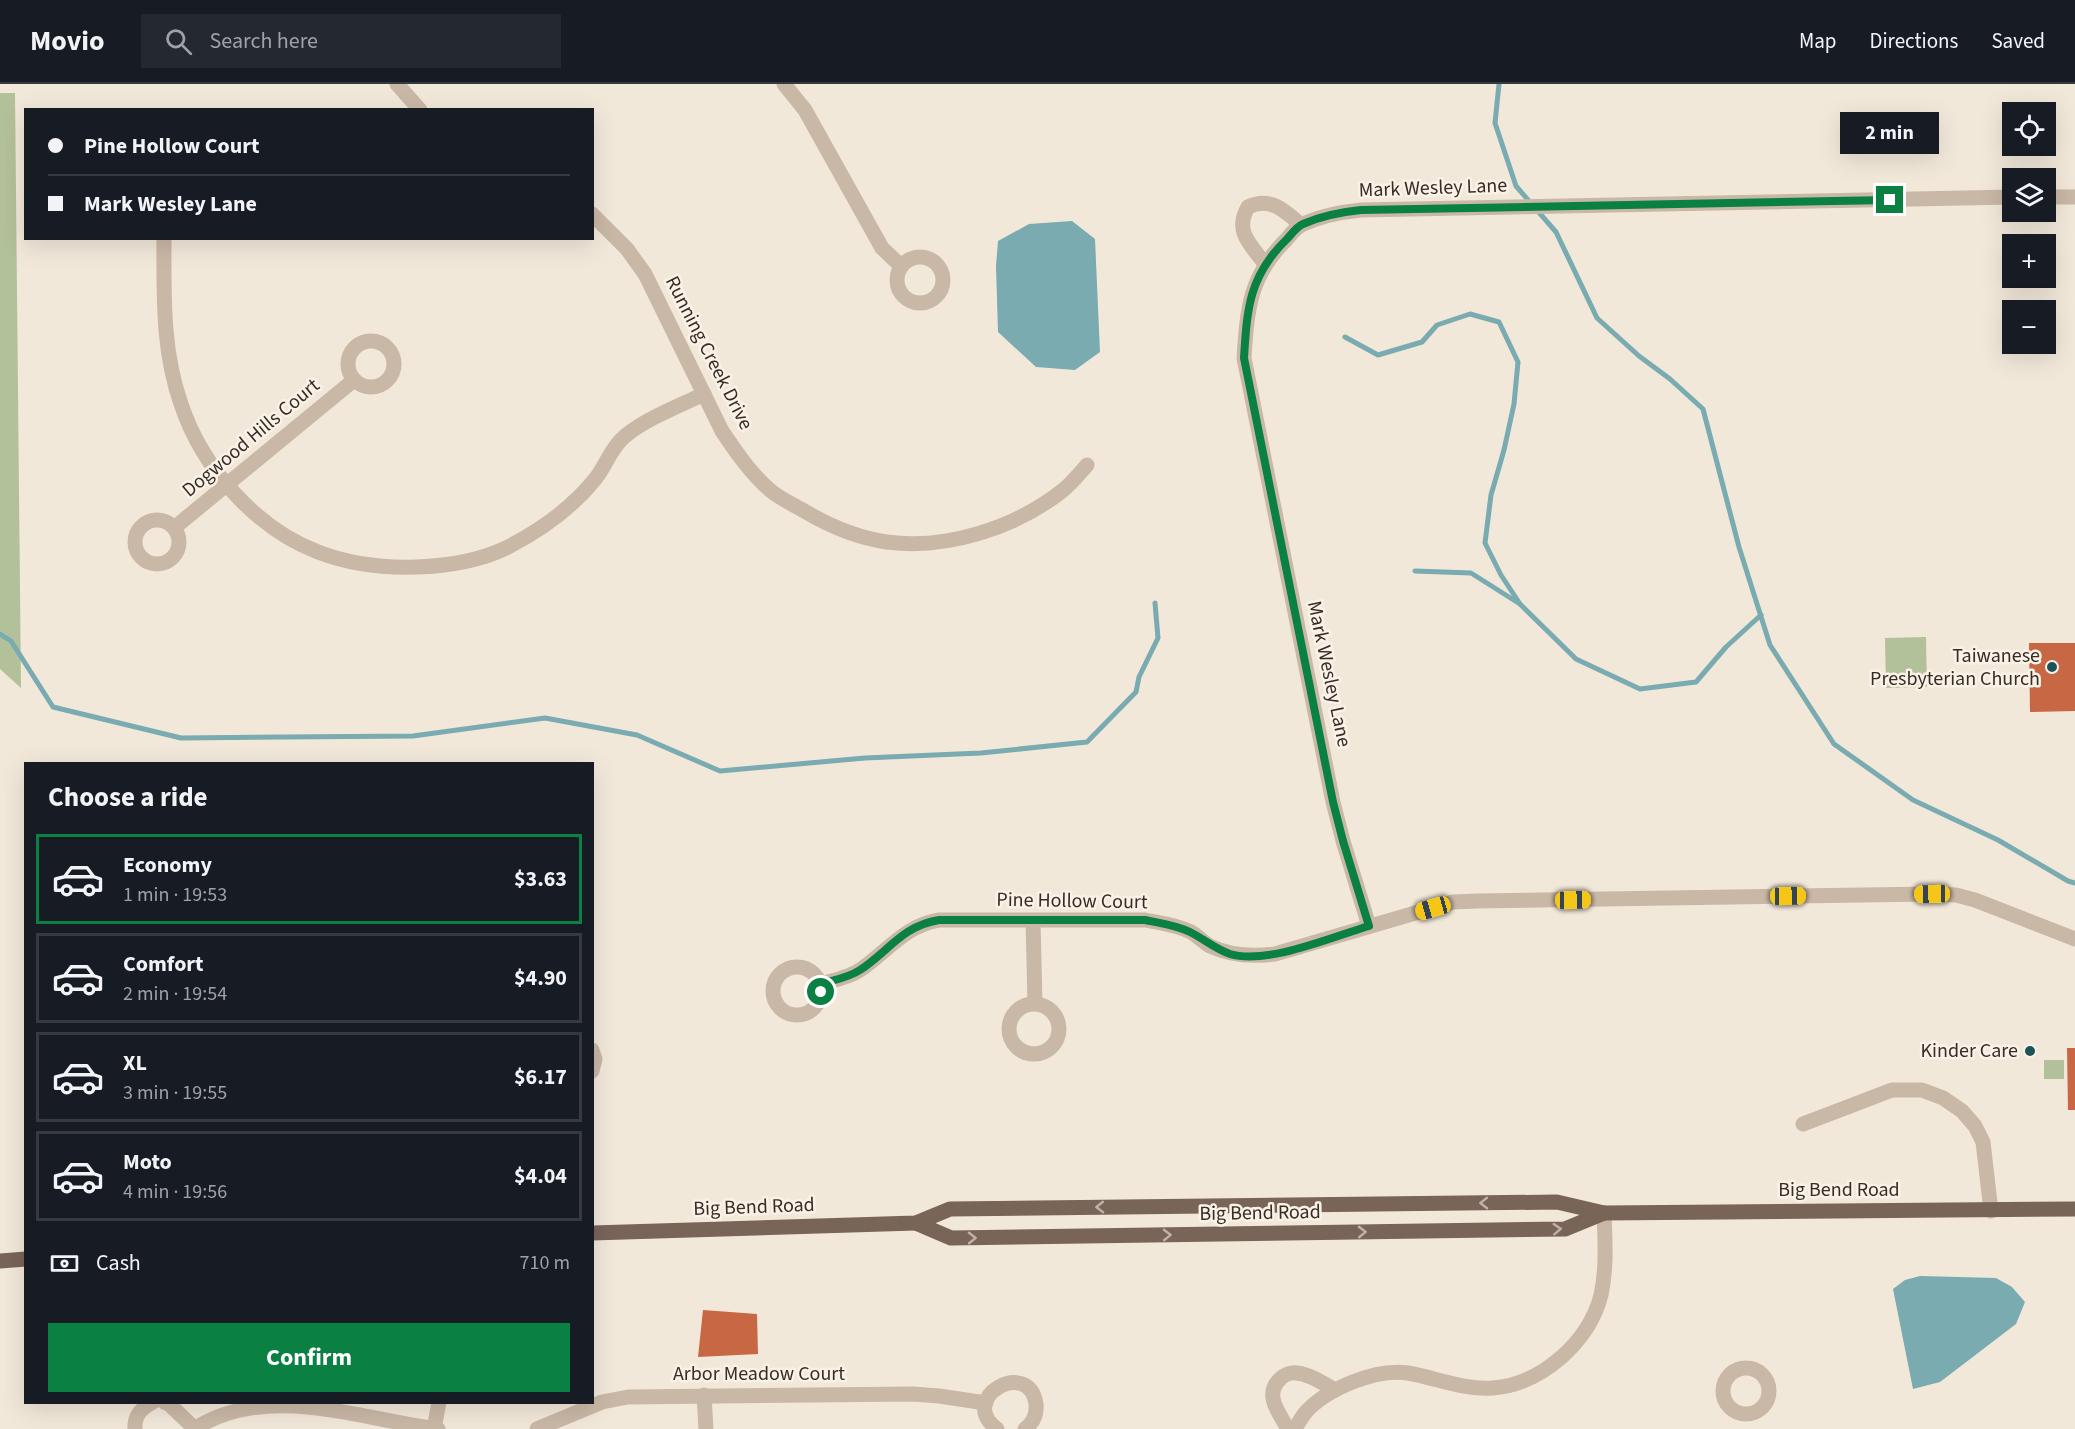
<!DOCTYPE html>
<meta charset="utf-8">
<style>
:root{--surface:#171b24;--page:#242831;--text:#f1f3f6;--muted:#9ea1a6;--line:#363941;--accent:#0b8043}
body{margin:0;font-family:"Source Sans 3",sans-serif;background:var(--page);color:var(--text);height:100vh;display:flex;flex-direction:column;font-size:22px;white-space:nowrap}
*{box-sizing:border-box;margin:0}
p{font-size:20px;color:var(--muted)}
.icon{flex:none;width:33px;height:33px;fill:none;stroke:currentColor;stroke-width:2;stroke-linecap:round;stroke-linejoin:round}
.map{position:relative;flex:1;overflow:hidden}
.sheet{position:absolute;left:24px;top:678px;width:570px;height:642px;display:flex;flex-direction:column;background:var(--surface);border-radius:0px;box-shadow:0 6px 24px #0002}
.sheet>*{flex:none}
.hud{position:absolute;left:24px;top:24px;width:570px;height:132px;border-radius:0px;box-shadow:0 6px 24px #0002;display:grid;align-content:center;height:132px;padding:0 24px;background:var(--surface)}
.buttons{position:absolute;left:2002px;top:18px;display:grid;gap:12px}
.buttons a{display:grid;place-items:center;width:54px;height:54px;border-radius:0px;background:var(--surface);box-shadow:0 6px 24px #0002;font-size:30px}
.end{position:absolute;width:27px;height:27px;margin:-14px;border:8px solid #0b8043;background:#fff;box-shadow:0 0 0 3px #fff}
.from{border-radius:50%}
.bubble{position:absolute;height:42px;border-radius:0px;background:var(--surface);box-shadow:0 6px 24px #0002;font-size:20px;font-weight:700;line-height:42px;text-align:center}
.car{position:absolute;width:18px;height:36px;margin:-18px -9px;border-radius:8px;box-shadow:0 0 4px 2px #0007;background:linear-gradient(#f5c518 24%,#345 0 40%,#f5c518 0 76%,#345 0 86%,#f5c518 0)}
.hud b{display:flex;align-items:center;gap:21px;height:57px;font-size:22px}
.hud b+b{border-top:2px solid var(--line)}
.hud i{width:15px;height:15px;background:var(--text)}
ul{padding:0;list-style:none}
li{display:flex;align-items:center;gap:18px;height:90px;margin:0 12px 9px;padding:0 12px;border:3px solid var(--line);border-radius:0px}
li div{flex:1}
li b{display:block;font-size:22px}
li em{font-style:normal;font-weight:700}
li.active{border-color:var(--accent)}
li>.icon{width:54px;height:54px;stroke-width:1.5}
h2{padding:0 24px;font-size:27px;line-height:72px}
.pay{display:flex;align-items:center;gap:15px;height:66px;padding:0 24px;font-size:22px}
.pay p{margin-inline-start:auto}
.button{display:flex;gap:12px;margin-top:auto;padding:12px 24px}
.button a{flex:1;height:69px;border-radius:0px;background:var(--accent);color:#fff;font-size:24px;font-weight:700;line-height:69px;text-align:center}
header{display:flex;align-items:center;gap:36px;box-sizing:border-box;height:84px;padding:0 30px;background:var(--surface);border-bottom:2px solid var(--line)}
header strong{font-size:28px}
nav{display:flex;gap:33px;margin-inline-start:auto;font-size:21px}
.search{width:420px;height:54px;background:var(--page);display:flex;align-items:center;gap:15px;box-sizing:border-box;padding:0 21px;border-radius:0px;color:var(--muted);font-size:22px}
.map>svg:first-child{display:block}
.green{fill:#b3c19a}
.water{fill:#79abb0}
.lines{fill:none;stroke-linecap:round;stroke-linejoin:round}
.stream{stroke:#79abb0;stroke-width:5}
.building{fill:#c86743}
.minor{stroke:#cab8a6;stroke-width:15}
.primary{stroke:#796458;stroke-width:15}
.oneway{stroke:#c0b2a7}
.route{stroke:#0b8043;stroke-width:8}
.poi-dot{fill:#1c5259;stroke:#faf2e7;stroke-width:2}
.labels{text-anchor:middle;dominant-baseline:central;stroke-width:5;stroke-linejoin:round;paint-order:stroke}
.street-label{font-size:20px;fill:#362d27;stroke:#faf2e7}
.poi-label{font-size:20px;fill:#362d27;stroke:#faf2e7;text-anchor:end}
</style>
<header>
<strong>Movio</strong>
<div class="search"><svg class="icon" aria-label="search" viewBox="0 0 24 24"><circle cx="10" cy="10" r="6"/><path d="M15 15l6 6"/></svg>Search here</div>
<nav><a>Map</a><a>Directions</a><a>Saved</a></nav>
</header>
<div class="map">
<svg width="2075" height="1345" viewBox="0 0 2075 1345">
<rect width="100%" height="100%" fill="#f2e8da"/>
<g class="green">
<polygon points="0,9 15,9 21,604 0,585"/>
<polygon points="1926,553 1927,603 1886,604 1885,554"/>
<rect x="2044" y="976" width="20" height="19"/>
</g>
<g class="water">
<polygon points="1072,137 1095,155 1100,268 1075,286 1036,283 998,248 996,182 998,157 1029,140"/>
<polygon points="1920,1192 1996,1194 2012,1203 2025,1218 2016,1240 1940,1298 1913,1305 1893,1205 1905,1196"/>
</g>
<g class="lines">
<g class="stream">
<polyline points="1499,0 1495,39 1516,102 1556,148 1597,234 1639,272 1670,295 1703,325 1739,463 1770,561 1834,660 1913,716 1998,756 2068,797 2075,799"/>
<polyline points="1345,253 1378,271 1422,258 1437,241 1470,230 1499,238 1518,278 1514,320 1504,366 1491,411 1485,459 1501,491 1520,520"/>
<polyline points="1415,487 1471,489 1520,520 1576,575 1640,605 1696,598 1726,563 1761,531"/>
<polyline points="0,550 11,557 53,623 181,654 413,652 545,634 637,651 720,687 865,674 981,669 1087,658 1136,608 1139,593 1158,554 1155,519"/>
</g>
</g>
<g class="building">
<polygon points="2029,559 2075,559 2075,627 2030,628"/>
<polygon points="2067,964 2075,964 2075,1026 2068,1026"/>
<polygon points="703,1226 757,1230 758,1270 698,1273"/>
</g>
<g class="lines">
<g class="minor">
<polyline points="397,0 420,26"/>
<polyline points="784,0 805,26 882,164 901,182"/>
<polyline points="2046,113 2075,113"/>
<path d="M592,130L627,165L645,190L722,347C736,368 751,390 771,407C781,415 794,421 806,428C830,442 858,454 887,458C946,466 1015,444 1062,407C1071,400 1079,390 1087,381"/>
<path d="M164,154C164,211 162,266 181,320C202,383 255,444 318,468C349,480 383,484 416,483C446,482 480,477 508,463C541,446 573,423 596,394C606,381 611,364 624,353C645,335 679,322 704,310"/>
<circle cx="920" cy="196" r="23"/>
<path d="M1265,180C1250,160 1234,147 1248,123C1270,112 1285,127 1301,141"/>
<circle cx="371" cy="280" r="23"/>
<circle cx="157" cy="458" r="22"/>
<polyline points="174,444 354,296"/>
<polyline points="1033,837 1035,919"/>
<path d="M1369,842L1343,757L1333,718L1244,274C1247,225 1250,191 1286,156C1291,150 1296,143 1303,140C1321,132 1341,128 1361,126L2013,113"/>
<circle cx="797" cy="907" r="24"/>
<path d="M820,900C834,896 848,894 860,886C888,867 904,842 939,836H1145C1160,839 1177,841 1191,848C1198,852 1203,858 1210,862C1231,872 1252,873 1275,870L1453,818L1477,817L1932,810L1956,811L1975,816L2075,855"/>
<circle cx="1034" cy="945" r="25"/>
<polyline points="592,966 595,975 592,987"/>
<polyline points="1803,1040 1892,1006 1922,1006 1943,1014 1962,1027 1975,1042 1983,1058 1991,1127"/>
<circle cx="1746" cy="1307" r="23"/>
<polyline points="704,1311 706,1345"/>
<polyline points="164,1318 169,1320 194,1344"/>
<path d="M135,1345C134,1331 142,1324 153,1318"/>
<path d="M194,1345C268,1298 358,1335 438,1345"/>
<polyline points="434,1345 439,1318"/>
<polyline points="537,1345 602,1318 628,1313 913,1310 939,1312 986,1319"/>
<path d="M997,1345C956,1314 1029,1273 1036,1320C1037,1330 1033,1339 1025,1345"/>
<path d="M1288,1345C1280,1330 1263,1311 1280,1295C1284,1291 1291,1288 1297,1289C1310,1290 1324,1300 1335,1306"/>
<path d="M1295,1345C1298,1340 1301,1334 1305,1329C1326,1305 1376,1284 1408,1289C1436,1294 1464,1306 1493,1304C1542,1300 1589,1258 1601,1211C1607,1183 1605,1156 1604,1129"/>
</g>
<g class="primary">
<polyline points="916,1139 951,1154 1565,1145 1604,1129"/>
<polyline points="592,1149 916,1139 950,1125 1557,1118 1604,1129 2075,1125"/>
<polyline points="0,1177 26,1175"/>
</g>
</g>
<defs><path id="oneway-chevron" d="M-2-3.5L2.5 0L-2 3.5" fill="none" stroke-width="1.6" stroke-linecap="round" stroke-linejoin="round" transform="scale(1.5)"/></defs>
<g class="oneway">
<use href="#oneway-chevron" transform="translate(1484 1119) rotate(179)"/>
<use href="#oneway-chevron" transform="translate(1100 1123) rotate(179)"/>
<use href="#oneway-chevron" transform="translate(1557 1145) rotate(-3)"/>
<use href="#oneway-chevron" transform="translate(1362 1148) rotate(-1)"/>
<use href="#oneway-chevron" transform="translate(1167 1151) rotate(-1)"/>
<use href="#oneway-chevron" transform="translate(972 1154) rotate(-1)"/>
</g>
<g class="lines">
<path class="route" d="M821,908L820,900C834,896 848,894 860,886C889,867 902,842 939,836H1145C1160,839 1176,841 1190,848C1204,855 1215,865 1230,870C1267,881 1332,853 1369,842L1343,757L1333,718L1244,274C1247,225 1249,192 1286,156C1291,151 1296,143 1303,140C1321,132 1341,128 1361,126L1890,116"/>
</g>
<g class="poi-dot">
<circle cx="2052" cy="583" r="6"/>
<circle cx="2030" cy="967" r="6"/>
</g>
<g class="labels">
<g class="street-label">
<text transform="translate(1433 104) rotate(-2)">Mark Wesley Lane</text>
<text transform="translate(709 269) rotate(63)">Running Creek Drive</text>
<text transform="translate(251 354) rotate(-40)">Dogwood Hills Court</text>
<text transform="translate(1329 590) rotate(78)">Mark Wesley Lane</text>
<text transform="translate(1072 817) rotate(1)">Pine Hollow Court</text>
<text x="1839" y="1106">Big Bend Road</text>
<text transform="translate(754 1123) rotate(-2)">Big Bend Road</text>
<text transform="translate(1260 1129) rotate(-1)">Big Bend Road</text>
<text x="759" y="1290">Arbor Meadow Court</text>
</g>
<g class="poi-label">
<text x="2040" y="572">Taiwanese<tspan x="2040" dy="23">Presbyterian Church</tspan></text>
<text x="2018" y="967">Kinder Care</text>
</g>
</g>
</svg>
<div class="buttons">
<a><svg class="icon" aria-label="locate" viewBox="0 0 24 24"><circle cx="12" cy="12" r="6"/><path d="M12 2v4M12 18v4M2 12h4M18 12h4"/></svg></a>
<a><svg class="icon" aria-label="layers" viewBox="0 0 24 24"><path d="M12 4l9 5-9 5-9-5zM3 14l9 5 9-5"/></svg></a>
<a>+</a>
<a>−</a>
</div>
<i class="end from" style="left:821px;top:908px"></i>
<i class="end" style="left:1890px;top:116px"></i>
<div class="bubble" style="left:1840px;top:28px;width:99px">2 min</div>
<i class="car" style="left:1932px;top:810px;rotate:269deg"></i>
<i class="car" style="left:1788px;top:812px;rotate:89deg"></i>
<i class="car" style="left:1573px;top:816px;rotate:89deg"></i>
<i class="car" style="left:1433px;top:824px;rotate:254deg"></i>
<div class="hud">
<b><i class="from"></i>Pine Hollow Court</b>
<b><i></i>Mark Wesley Lane</b>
</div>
<section class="sheet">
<h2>Choose a ride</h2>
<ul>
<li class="active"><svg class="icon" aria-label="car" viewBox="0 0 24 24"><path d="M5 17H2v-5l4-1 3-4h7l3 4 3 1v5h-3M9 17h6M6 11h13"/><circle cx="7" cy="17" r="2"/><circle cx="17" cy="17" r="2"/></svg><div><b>Economy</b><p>1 min · 19:53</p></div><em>$3.63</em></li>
<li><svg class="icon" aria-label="car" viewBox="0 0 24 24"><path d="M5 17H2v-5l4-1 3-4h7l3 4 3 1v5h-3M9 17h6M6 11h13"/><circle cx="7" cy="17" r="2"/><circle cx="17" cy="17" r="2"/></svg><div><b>Comfort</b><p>2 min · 19:54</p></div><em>$4.90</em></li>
<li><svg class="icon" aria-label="car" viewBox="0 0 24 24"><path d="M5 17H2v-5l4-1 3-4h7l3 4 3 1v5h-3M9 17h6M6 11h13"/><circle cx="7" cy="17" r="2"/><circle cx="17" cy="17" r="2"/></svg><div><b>XL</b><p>3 min · 19:55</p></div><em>$6.17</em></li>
<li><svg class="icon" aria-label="car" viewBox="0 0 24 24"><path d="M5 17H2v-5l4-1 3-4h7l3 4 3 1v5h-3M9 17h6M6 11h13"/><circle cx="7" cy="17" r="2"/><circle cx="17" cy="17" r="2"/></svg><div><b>Moto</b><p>4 min · 19:56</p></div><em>$4.04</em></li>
</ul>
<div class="pay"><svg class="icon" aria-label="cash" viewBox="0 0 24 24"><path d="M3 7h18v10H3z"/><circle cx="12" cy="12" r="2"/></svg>Cash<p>710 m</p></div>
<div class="button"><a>Confirm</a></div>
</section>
</div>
